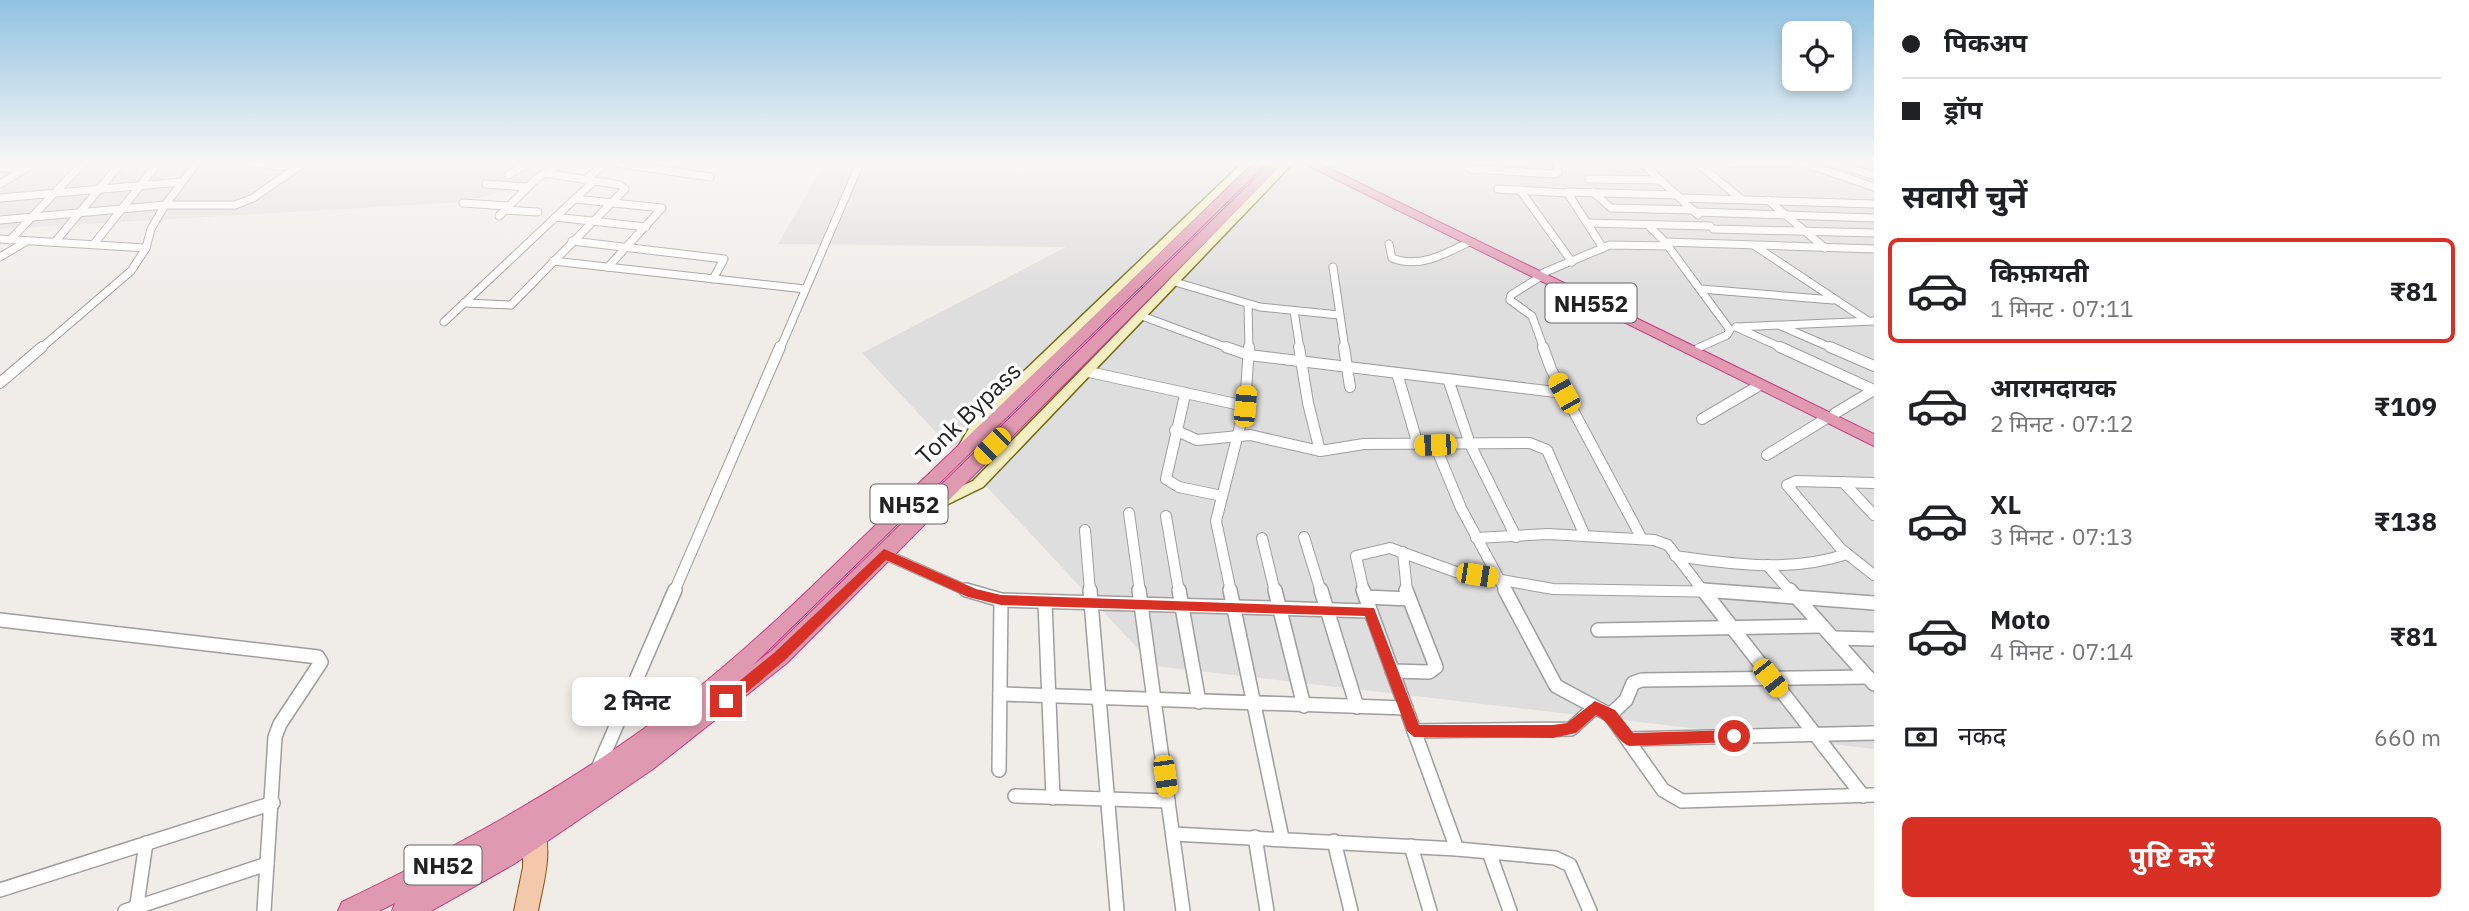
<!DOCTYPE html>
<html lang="hi">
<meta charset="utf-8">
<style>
:root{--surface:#fff;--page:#f6f6f6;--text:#202124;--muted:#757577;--line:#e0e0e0;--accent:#d93025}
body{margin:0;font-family:"IBM Plex Sans","Noto Sans Devanagari",sans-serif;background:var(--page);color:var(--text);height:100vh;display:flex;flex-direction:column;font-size:26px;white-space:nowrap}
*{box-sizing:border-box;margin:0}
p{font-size:23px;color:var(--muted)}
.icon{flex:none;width:38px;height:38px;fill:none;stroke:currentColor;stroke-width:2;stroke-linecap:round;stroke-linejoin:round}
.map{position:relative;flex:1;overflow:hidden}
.side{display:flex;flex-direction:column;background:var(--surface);width:595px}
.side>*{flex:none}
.banner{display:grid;align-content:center;height:154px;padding:0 28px;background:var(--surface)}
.tools{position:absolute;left:1782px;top:21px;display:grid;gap:14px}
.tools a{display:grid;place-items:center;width:70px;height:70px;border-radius:10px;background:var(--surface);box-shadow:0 4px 10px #0003;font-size:35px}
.end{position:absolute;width:32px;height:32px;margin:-16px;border:9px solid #d93025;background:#fff;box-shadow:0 0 0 4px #fff}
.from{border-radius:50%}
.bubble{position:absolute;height:49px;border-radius:10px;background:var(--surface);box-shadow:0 4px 10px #0003;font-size:23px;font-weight:700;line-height:49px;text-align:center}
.car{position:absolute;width:21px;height:42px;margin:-21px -10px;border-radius:9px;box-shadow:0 0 5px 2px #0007;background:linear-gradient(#f5c518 24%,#345 0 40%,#f5c518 0 76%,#345 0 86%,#f5c518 0)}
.banner b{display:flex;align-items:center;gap:24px;height:66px;font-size:26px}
.banner b+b{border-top:2px solid var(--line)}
.banner i{width:18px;height:18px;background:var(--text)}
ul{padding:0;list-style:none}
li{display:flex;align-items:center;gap:21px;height:105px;margin:0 14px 10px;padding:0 14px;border:4px solid transparent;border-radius:10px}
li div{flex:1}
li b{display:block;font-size:26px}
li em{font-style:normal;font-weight:700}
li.active{border-color:var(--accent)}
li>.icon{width:63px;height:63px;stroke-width:1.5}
h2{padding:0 28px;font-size:32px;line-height:84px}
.pay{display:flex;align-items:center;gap:18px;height:77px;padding:0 28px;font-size:26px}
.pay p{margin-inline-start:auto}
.cta{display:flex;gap:14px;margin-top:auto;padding:14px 28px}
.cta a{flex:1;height:80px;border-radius:10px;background:var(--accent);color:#fff;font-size:28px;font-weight:700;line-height:80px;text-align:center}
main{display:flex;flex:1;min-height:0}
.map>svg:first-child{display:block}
.residential{fill:#dfdede}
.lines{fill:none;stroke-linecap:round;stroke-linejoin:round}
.street-far2-casing{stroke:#9e9e9e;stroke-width:9}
.street-far1-casing{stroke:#9e9e9e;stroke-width:12}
.street-casing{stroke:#9e9e9e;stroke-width:16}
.secondary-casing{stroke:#706b10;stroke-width:3}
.primary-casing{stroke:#8f500f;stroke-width:2}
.highway-casing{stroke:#ca3a83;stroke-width:2}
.street-far2{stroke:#fff;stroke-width:7}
.street-far1{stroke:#fff;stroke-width:10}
.street{stroke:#fff;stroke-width:13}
.secondary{fill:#f4efc3;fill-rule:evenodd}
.primary{fill:#f3c8ab;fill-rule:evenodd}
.highway{fill:#df99b1;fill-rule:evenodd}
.route{fill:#d93025}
.labels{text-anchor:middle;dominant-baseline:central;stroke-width:7;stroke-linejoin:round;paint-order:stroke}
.shield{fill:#fff;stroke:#646464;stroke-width:2}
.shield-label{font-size:23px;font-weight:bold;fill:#212121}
.street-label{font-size:24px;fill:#212121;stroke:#fff}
</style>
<main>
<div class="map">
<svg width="1874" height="911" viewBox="0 0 1874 911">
<rect width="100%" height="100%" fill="#f0ede9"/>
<g class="residential">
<polygon points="0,163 608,163 464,202 0,229"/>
<polygon points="825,163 1874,163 1874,749 1154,666 862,353 1066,247 778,244"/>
</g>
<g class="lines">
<g class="street-far2-casing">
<g id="street-far2">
<polyline points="254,163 281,166 303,163"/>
<polyline points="615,163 710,177"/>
<polyline points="1463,163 1472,169 1555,174 1558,172 1556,163"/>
<polyline points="1642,163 1698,215"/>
<polyline points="1697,163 1741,199"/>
<polyline points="1729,163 1789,163"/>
<polyline points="1804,163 1874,187"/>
<polyline points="1836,163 1874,176"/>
<polyline points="0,168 24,168"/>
<polyline points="508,175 528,163"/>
<polyline points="1589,179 1660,180"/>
<polyline points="585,180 606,163"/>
<polyline points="0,184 34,163"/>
<polyline points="486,184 526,187"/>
<polyline points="1498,189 1567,193"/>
<polyline points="1520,190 1572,262"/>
<polyline points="1593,192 1611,208 1693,210"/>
<polyline points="0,198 181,182"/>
<polyline points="1680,198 1874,204"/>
<polyline points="575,199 662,208 608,267"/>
<polyline points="1768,200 1825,248"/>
<polyline points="463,203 508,206"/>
<polyline points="505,210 538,212"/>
<polyline points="1695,212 1874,218"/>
<polyline points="499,216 536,179 561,163"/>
<polyline points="555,217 646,227"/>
<polyline points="0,220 165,205 235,205 253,198 302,164"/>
<polyline points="1587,223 1710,226"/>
<polyline points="1648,225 1665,242 1730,330 1727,335 1698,348"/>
<polyline points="1713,229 1874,233"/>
<polyline points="0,239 146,248"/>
<polyline points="10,240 83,163"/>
<polyline points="572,241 724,259 713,279"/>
<polyline points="55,242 121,163"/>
<polyline points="1665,242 1874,249"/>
<polyline points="94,244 158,163"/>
<path d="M1389,244L1392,258C1419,269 1445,254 1469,242"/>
<polyline points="1755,246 1868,321"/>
<polyline points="1603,248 1567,192 1677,195"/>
<polyline points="0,257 27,241"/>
<polyline points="553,261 805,289"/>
<polyline points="1333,267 1345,349"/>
<polyline points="1543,273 1610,245 1668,246"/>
<polyline points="1540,277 1511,295 1510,300 1532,316 1544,349"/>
<polyline points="1175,282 1260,307 1339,315"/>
<polyline points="1701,289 1833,300"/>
<polyline points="464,303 511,305 625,189 620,185 544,173"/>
<polyline points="1248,305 1249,349"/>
<polyline points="1294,311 1300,349"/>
<polyline points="1142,316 1231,349"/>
<polyline points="444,322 594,181"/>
<polyline points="1781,326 1834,349"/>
<polyline points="1736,327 1784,349"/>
<polyline points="1736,327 1874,321"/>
<polyline points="40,349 131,271 146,248 151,229 165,205 197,163"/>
<polyline points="780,349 860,163"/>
</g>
</g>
<g class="street-far1-casing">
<g id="street-far1">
<polyline points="1226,347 1249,355 1564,393"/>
<polyline points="1299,347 1308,403 1320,451"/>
<polyline points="1344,347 1350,387"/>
<polyline points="1543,347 1551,369 1642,539"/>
<polyline points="1780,347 1874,390"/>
<polyline points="1830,347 1874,366"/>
<polyline points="1089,372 1245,406"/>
<polyline points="1397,373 1418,445"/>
<polyline points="1448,379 1470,444 1516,537"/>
<polyline points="0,383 42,347"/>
<polyline points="1185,395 1166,479 1179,487 1222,496"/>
<polyline points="1834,414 1874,390"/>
<polyline points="1702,419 1760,385"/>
<polyline points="1175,430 1197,440 1250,435 1320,451 1364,444 1530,443 1547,450 1585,536"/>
<polyline points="1435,445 1461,508 1506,592"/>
<polyline points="1767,455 1827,418"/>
<polyline points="1843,482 1874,515"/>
<polyline points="1874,483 1796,481 1787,485 1841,549 1874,575"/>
<polyline points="1129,513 1140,592"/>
<polyline points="1166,516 1179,592"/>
<polyline points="1085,530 1090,592"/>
<polyline points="1304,537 1321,592"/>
<polyline points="1262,538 1275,592"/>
<polyline points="1476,538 1548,534 1654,540 1668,545 1704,592"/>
<polyline points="1403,552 1407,592"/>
<polyline points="884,554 970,592"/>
<path d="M1675,556C1733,564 1790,573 1847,554"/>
<polyline points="1767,565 1791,592"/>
<polyline points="674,592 780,347"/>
<polyline points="1231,592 1216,521 1245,406 1249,347"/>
<polyline points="1364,592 1356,556 1390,548 1456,572 1553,589 1726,592"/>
</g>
</g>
<g class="street-casing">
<g id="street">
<polyline points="966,590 1001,600 1369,611"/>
<polyline points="1090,590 1117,911"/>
<polyline points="1139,590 1183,911"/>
<polyline points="1179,590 1199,702"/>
<polyline points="1230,590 1282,838"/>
<polyline points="1275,590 1304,706"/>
<polyline points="1321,590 1357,707"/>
<polyline points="1363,590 1457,849"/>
<polyline points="1505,590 1556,686 1610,715 1663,790 1682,801 1874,795"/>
<polyline points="1703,590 1863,796"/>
<polyline points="1703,590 1874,603"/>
<polyline points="1790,590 1874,684"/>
<polyline points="1366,597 1409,599"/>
<polyline points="1045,603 1053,798"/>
<polyline points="0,620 318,657 321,662 280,724 275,737 264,911"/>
<polyline points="1598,630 1822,626"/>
<polyline points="1833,638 1874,639"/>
<polyline points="1392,671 1429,672 1436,667 1406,590"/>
<polyline points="1000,694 1406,708"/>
<polyline points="1610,715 1626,700 1633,683 1642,680 1868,677"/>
<polyline points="1414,731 1571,729 1595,707"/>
<polyline points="1629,739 1874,733"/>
<polyline points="598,768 675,590"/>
<polyline points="999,770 1001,600"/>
<polyline points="1015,796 1168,801"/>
<polyline points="1173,834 1457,849 1555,858 1570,865 1590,911"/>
<polyline points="1255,837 1267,911"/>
<polyline points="1334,841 1351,911"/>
<polyline points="1411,846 1430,911"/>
<polyline points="1489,852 1510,911"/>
<polyline points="0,890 273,803"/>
<polyline points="125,911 267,864"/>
<polyline points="136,911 146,843"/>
</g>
</g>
<g class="secondary-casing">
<g id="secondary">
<polygon points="1242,163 1252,163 985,423 969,452 959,452 957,449 975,418"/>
<polygon points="1283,163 1293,163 983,487 942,507 932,507 930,503 932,499 973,481"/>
</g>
</g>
<g class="primary-casing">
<path id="primary" d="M534,821L542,824C554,850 543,884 538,911H514L523,867V831L526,824Z"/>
</g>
<g class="highway-casing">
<g id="highway">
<path d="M1254,163H1267L752,666L771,651L1271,163H1284L787,663L653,769L514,864L431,911H392L395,903L379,911H338L342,902C463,844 581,779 688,696C769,632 841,558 915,487C1028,379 1141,271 1254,163Z"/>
<polygon points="1303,163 1318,163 1874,434 1874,446"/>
</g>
</g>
<use href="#street-far2" class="street-far2"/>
<use href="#street-far1" class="street-far1"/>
<use href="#street" class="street"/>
<use href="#secondary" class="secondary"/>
<use href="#primary" class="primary"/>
<use href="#highway" class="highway"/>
</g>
<linearGradient id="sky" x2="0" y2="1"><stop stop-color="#91c2e2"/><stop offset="0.56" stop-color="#f8f7f5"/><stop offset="1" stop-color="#f8f7f5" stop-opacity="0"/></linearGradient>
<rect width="1874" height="291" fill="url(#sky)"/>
<path class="route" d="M884,549L976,589L1001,595L1374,608L1419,725H1553L1567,723L1595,701L1615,710L1633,733L1734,730L1742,736L1734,742L1629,746C1615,740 1611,722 1596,715L1576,733L1553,738L1414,737L1407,731L1365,616L1001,605L968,597L886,560L784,661L732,705H721V696L774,653Z"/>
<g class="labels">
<g class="shield">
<rect x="1545.5" y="283.5" width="91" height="39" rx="5"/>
<rect x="870.5" y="484.5" width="77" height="39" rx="5"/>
<rect x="404.5" y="845.5" width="77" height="39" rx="5"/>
</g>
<g class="shield-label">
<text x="1591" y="303">NH552</text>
<text x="909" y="504">NH52</text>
<text x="443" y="865">NH52</text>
</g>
<g class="street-label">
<text transform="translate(968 413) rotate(-44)">Tonk Bypass</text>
</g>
</g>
</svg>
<div class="tools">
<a><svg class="icon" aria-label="locate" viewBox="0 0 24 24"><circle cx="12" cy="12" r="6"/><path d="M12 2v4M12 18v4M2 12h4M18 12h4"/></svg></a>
</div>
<i class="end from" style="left:1734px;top:736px"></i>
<i class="end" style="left:726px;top:701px"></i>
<div class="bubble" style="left:572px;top:677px;width:130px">2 मिनट</div>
<i class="car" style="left:1564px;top:393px;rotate:331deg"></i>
<i class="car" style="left:1245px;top:406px;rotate:5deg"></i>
<i class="car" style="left:1435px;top:445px;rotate:268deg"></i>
<i class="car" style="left:992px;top:446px;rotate:225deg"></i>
<i class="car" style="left:1477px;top:575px;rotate:99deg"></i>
<i class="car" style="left:1770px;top:678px;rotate:142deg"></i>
<i class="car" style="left:1165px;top:776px;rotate:172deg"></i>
</div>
<section class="side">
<div class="banner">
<b><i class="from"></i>पिकअप</b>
<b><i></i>ड्रॉप</b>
</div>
<h2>सवारी चुनें</h2>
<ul>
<li class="active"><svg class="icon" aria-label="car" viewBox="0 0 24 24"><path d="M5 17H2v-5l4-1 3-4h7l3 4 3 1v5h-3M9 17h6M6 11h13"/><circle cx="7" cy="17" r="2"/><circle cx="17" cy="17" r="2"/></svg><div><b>किफ़ायती</b><p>1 मिनट · 07:11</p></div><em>₹81</em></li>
<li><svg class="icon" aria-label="car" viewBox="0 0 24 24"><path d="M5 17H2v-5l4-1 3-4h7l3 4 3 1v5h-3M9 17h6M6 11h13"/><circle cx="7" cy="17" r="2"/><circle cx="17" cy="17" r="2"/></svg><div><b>आरामदायक</b><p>2 मिनट · 07:12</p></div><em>₹109</em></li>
<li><svg class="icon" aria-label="car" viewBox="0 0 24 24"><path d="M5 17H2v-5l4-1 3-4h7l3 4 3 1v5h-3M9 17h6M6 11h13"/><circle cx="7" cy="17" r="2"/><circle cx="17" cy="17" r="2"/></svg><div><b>XL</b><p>3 मिनट · 07:13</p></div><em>₹138</em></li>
<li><svg class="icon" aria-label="car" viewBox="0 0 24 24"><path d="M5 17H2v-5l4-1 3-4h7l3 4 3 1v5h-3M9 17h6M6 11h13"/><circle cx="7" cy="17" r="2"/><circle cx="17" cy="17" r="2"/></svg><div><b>Moto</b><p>4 मिनट · 07:14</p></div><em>₹81</em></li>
</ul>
<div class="pay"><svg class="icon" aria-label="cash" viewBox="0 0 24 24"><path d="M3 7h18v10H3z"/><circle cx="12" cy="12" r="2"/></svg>नकद<p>660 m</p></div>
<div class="cta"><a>पुष्टि करें</a></div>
</section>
</main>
